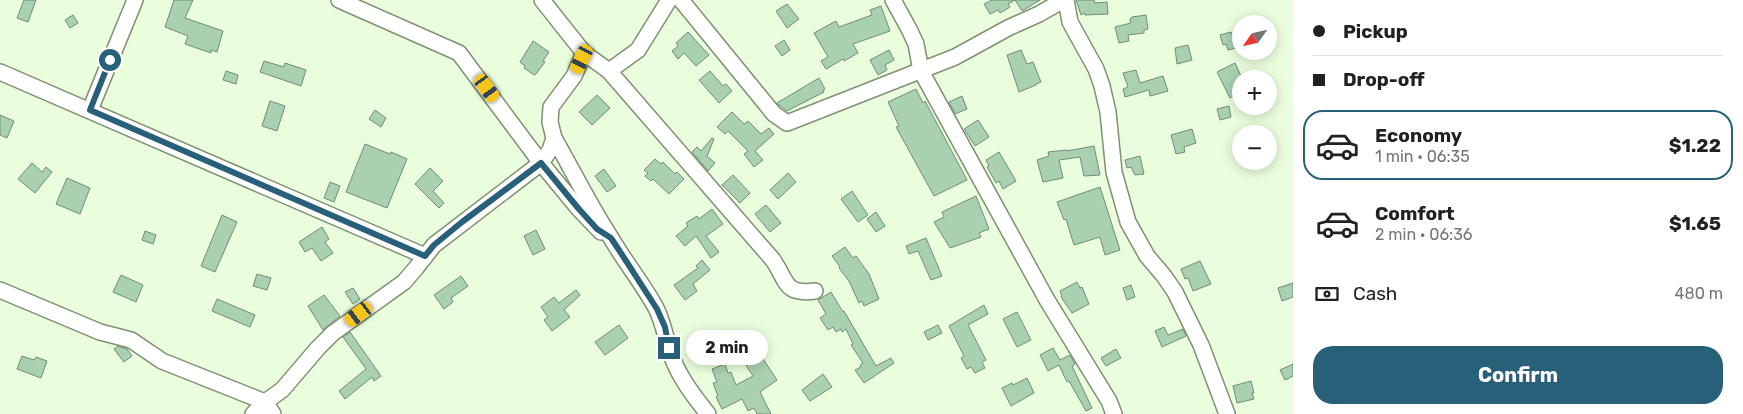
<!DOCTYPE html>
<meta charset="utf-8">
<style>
:root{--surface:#fff;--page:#f6f6f6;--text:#202124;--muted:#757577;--line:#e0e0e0;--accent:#285f79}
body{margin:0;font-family:Rubik,sans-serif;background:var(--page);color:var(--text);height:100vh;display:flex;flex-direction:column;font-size:19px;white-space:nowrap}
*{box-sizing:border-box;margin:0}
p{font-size:16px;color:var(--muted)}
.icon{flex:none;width:28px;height:28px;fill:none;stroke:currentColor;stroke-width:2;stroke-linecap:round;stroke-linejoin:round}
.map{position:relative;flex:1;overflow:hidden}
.details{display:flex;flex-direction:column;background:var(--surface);width:450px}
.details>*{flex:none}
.guide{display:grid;align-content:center;height:110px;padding:0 20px;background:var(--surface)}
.needle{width:32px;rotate:236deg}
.fabs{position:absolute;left:1232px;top:15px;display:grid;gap:10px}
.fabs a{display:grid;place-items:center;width:45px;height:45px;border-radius:50%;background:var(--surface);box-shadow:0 2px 12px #0003;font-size:25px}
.end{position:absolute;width:22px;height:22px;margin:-11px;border:6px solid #285f79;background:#fff;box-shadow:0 0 0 2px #fff}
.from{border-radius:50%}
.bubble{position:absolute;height:35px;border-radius:18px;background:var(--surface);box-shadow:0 2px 12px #0003;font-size:16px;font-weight:700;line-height:35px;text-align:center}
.car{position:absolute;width:15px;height:30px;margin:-15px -8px;border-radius:6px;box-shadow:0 0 4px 1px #0007;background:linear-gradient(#f5c518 24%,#345 0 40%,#f5c518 0 76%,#345 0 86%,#f5c518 0)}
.guide b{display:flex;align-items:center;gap:18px;height:48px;font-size:19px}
.guide b+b{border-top:1px solid var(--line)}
.guide i{width:12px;height:12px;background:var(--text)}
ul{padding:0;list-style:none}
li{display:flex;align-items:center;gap:15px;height:70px;margin:0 10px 8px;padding:0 10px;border:2px solid transparent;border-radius:20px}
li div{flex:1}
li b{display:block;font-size:19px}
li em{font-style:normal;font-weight:700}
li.selected{border-color:var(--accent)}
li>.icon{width:45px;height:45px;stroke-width:1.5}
.pay{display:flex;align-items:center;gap:12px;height:55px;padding:0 20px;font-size:19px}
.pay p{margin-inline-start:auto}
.action{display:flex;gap:10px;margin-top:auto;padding:10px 20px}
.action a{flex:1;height:58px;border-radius:20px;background:var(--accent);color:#fff;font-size:20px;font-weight:700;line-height:58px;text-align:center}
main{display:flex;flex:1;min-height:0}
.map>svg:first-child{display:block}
.building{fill:#a8d0b1;stroke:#718d78}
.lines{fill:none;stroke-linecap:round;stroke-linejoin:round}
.minor-casing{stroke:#809074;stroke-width:18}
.minor{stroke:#fff;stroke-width:15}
.route{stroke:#285f79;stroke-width:6}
</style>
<main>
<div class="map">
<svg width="1293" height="414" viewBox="0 0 1293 414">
<rect width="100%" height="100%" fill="#eafddd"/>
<g class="building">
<polygon points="24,0 36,0 28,22 17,18"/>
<polygon points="174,0 193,0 185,18 223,31 217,52 211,50 211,53 185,44 188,36 165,27"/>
<polygon points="992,0 1040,0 1022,11 1015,0 1008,4 1010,7 1000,13 998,10 990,14 984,4"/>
<polygon points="1076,0 1094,0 1095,3 1107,2 1108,14 1085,15 1085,13 1081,15"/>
<polygon points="787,4 799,19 787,28 776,11"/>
<polygon points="881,6 890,31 853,44 858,53 844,61 843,59 826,69 821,61 828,57 814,33 836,21 839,27 872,15 870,10"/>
<polygon points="73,15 78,23 70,28 65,20"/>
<polygon points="1146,15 1148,29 1144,30 1144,33 1128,35 1129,41 1119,43 1115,27 1131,23 1130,19 1132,17"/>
<polygon points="688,32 709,55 696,66 684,53 678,59 672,51 678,46 676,43"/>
<polygon points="1231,32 1232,35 1234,34 1236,38 1239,47 1228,50 1226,44 1223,45 1220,35"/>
<polygon points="784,40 790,50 782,56 775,46"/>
<polygon points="533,41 549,52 543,61 545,62 536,74 534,75 524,68 525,66 520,62"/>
<polygon points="1188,45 1192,60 1177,64 1175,48"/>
<polygon points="889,50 894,60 885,65 887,70 878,75 870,60"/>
<polygon points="1021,50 1027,64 1033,62 1041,82 1036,84 1036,85 1019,92 1007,55"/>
<polygon points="264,61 284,67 285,63 306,70 301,86 260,72"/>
<polygon points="1235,63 1241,76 1241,93 1230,98 1217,72"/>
<polygon points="1136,70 1140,83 1163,76 1168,91 1150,96 1149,90 1125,97 1123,89 1128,87 1123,73"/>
<polygon points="226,71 238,75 236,84 223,80"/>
<polygon points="710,71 723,86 726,84 732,91 719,103 699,80"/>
<polygon points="819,78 825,89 823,90 824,92 787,111 778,104 777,103"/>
<polygon points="916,89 923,103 925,101 967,180 934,196 896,127 899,126 888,102"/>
<polygon points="597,95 610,108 592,125 579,112"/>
<polygon points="962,96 967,109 955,114 949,102"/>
<polygon points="270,101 285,106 277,131 262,126"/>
<polygon points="1229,106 1231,117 1220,120 1217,109"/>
<polygon points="375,110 386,118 381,127 369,119"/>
<polygon points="732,112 744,124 748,121 761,134 769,128 774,134 755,151 763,160 754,167 744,154 748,151 728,131 725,134 717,127"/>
<polygon points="0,115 14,121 7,138 0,135"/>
<polygon points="978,120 989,137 975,146 964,129"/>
<polygon points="1192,129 1196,143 1184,147 1185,152 1176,154 1171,135"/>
<polygon points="712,138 714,139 707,156 715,163 708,171 692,152 697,147 701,151"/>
<polygon points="365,144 390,154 391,152 407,159 387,208 346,192"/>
<polygon points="1094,146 1100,175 1084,176 1080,157 1059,160 1063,178 1043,182 1037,160 1049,156 1048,152 1067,150 1067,151"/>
<polygon points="999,152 1016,181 1003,189 999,181 996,183 987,167 989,166 986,160"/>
<polygon points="1140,156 1144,174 1135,175 1131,167 1127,168 1125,160"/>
<polygon points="655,159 661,164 663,162 675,174 677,172 684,179 669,194 653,179 651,181 645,176 648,173 644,170"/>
<polygon points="32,163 42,172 46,167 52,172 35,193 18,179"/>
<polygon points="430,168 443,181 433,191 444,203 439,208 415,184"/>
<polygon points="604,169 616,186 607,192 595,176"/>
<polygon points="788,173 796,182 778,199 770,190"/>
<polygon points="733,175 750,193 740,203 722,185"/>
<polygon points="67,178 90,188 80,214 56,204"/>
<polygon points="330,182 340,186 334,202 324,198"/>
<polygon points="1100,187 1120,250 1105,255 1100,237 1074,245 1066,219 1064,220 1057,202"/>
<polygon points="852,191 868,215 858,222 841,199"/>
<polygon points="976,196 989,229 979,233 981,237 950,248 934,222 944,217 942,212"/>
<polygon points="766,205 781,223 770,232 755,214"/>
<polygon points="712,209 723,224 706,236 719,252 711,258 696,236 685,246 676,236 688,226 686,223 697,216 699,219"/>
<polygon points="876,212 885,226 876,232 867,219"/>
<polygon points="222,215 237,222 215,272 201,266"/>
<polygon points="322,227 329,239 325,242 333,253 321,261 312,248 305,252 299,242"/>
<polygon points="536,230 545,249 533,255 524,236"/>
<polygon points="145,231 156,235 153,244 142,240"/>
<polygon points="926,238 942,276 931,280 918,251 909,254 906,246"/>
<polygon points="845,247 853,258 856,256 869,274 879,299 864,306 862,301 859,303 849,281 839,268 840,267 832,256"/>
<polygon points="702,260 710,270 693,284 697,291 685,300 674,285 698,268 696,266"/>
<polygon points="1200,261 1211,284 1193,291 1188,278 1185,279 1181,269"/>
<polygon points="257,274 271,278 267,290 253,286"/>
<polygon points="121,275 143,285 136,302 113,292"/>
<polygon points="461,276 468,286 451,298 453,302 444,309 434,295"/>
<polygon points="1077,282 1080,288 1082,287 1089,304 1072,313 1061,297 1062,296 1060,291"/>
<polygon points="1293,283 1293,297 1282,301 1278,288"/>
<polygon points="1131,285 1135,297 1127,300 1123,288"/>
<polygon points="353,288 360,299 353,304 345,292"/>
<polygon points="576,290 580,295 564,310 570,317 552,331 544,320 548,317 541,307 554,297 559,303"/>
<polygon points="831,292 843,312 844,311 876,366 891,358 894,363 864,383 855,370 861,367 860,365 863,363 851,345 853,344 846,329 842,332 841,329 836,332 833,327 828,330 820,318 826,314 818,300"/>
<polygon points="324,295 340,316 323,330 308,306"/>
<polygon points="217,299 255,315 250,327 212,311"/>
<polygon points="984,305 988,314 968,325 986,360 982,362 985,368 975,373 971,367 967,369 961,358 964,356 949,326"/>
<polygon points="1017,312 1031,340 1017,347 1003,319"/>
<polygon points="619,325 628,338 605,355 595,342"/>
<polygon points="938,325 942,333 928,340 924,332"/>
<polygon points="1164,327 1168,335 1183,329 1186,336 1162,347 1155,331"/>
<polygon points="350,332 381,376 374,381 372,377 345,399 339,391 366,369 343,337"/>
<polygon points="752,342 777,380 760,392 771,414 757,414 754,408 748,411 742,399 722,409 716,397 718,396 713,383 717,382 712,369 725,364 728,373 731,372 736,385 753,376 737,352"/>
<polygon points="118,346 127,349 132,356 124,362 114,349"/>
<polygon points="1053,348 1060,360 1070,355 1075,364 1072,366 1092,408 1086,411 1069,381 1067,382 1059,365 1048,371 1040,355"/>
<polygon points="1116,349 1121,358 1106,366 1101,358"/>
<polygon points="22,356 34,360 36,357 47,361 41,378 17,369"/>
<polygon points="1293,364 1293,376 1285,380 1280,370"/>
<polygon points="823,374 832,387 810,401 802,390"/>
<polygon points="1027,378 1034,393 1011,406 1002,388 1012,383 1013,385"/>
<polygon points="1251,381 1254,393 1252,393 1254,399 1237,403 1233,386"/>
</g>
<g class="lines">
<g class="minor-casing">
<g id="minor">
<polyline points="339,0 459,53 541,163 578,208 601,232"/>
<path d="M542,0L584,53L574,76L551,107L550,122L554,138C573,171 590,206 611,238C625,262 643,284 656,308C663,322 665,335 669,348C676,373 692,394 708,414"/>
<polyline points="681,0 774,114 787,123 955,57 1008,28 1039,14 1055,5 1059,0"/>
<polyline points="893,0 909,29 916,44 921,71 1047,300 1109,401 1114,414"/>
<polyline points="1066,0 1070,22 1096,69 1102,86 1108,112 1114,172 1128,222 1147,256 1164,276 1175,292 1201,345 1227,414"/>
<polyline points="584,53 609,71 638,50 669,0"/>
<path d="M609,71L773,260C788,282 784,295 815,291"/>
<polyline points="0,72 425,256"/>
<polyline points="90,110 135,0"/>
<polyline points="0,290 100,332 131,340 162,361 265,402 273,414"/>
<polyline points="253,414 265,402 282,390 318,348 333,333 404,282 416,268 434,245 541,163 550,150 554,138"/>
</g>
</g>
<use href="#minor" class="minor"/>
</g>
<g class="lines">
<polyline class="route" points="110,60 90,110 425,256 434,245 462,222 541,163 578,208 597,229 611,238 619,250 657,309 665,327 669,348"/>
</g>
</svg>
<div class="fabs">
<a><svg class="needle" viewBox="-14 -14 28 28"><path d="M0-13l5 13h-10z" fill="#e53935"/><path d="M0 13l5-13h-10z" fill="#757577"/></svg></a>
<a>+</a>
<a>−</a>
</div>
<i class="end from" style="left:110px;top:60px"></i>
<i class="end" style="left:669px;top:348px"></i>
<div class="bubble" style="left:686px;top:330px;width:82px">2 min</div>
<i class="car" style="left:582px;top:59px;rotate:206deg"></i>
<i class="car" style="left:487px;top:88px;rotate:144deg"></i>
<i class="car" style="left:359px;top:314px;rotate:233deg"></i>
</div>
<section class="details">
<div class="guide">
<b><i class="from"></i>Pickup</b>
<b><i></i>Drop-off</b>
</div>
<ul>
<li class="selected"><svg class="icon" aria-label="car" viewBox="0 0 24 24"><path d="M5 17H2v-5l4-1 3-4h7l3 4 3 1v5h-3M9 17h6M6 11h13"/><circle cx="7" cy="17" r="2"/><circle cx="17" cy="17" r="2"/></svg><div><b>Economy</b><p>1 min · 06:35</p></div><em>$1.22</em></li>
<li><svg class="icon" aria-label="car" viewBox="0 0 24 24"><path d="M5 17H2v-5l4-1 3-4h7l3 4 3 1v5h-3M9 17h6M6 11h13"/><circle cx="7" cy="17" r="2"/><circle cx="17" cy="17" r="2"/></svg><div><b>Comfort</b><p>2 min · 06:36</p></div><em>$1.65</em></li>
</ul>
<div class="pay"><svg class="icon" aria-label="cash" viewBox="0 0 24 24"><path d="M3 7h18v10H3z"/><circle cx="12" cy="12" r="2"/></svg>Cash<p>480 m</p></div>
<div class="action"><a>Confirm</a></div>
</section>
</main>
